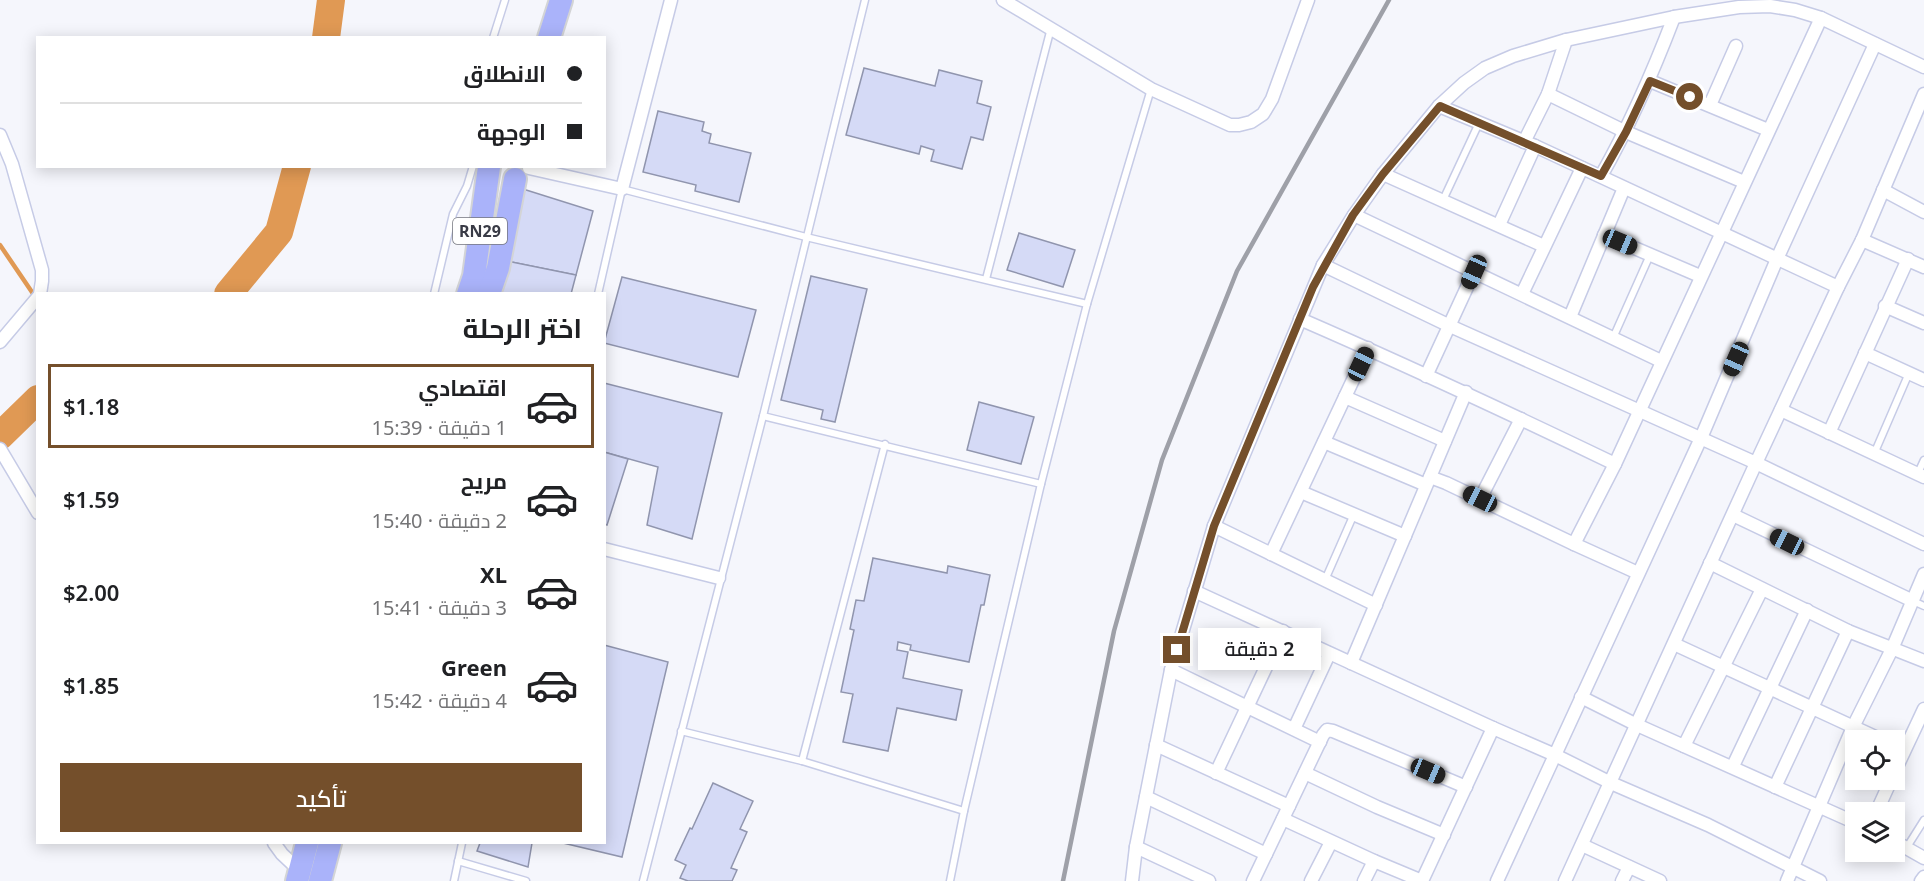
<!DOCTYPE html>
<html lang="ar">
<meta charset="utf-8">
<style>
:root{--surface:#fff;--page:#f6f6f6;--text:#202124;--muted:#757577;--line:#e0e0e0;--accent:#744f2b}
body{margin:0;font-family:"Noto Sans",Cairo,sans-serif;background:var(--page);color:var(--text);direction:rtl;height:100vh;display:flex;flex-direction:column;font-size:22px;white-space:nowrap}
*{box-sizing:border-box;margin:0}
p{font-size:20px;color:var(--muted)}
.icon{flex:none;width:33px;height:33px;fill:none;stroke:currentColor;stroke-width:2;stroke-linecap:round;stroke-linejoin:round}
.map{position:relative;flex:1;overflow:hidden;direction:ltr}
.side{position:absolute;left:36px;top:292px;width:570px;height:552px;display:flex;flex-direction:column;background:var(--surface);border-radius:0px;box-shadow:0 3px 15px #0003;direction:rtl}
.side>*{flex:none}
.banner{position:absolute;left:36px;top:36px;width:570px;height:132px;border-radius:0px;box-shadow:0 3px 15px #0003;direction:rtl;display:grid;align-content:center;height:132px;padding:0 24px;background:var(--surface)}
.controls{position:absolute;left:1845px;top:730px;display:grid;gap:12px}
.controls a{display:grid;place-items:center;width:60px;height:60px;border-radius:0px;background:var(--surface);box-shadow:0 3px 15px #0003;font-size:30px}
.end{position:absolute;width:27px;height:27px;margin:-14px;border:8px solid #744f2b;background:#fff;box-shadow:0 0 0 3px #fff}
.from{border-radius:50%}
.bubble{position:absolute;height:42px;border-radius:0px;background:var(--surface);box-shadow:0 3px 15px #0003;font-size:20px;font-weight:600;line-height:42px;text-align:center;direction:rtl}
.car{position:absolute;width:18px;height:36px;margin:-18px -9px;border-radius:8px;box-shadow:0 0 4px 2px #0007;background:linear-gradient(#222 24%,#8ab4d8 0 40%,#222 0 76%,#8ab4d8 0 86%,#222 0)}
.banner b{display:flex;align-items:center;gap:21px;height:57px;font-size:22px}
.banner b+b{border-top:2px solid var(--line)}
.banner i{width:15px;height:15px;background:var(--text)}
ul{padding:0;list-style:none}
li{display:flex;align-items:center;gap:18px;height:84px;margin:0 12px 9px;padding:0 12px;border:3px solid transparent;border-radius:0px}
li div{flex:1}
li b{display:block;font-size:22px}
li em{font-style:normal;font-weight:600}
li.current{border-color:var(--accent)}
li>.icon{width:54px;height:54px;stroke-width:1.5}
h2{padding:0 24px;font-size:27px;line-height:72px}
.primary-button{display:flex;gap:12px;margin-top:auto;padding:12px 24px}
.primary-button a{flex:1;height:69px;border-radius:0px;background:var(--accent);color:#fff;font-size:24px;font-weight:600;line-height:69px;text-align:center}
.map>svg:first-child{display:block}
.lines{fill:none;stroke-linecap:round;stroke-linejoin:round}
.stream{stroke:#e09954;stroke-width:4.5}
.river{stroke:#e09954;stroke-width:28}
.building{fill:#d5daf6;stroke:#9095ae;stroke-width:1.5}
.lane-casing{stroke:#c6cbe6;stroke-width:9}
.street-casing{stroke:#c6cbe6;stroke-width:15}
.highway-casing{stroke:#d3d4d6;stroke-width:26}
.lane{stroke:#fff;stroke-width:6}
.street{stroke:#fff;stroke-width:12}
.highway{stroke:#aab3fa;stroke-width:22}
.rail{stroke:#9ea0a8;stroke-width:4.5}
.route{stroke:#744f2b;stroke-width:8}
.labels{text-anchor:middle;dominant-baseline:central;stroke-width:6;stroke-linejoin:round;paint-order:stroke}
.shield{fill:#fff;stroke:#74767e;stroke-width:1.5}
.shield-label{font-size:16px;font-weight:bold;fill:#393b46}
</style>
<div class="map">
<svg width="1924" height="881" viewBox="0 0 1924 881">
<rect width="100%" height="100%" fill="#f5f6fc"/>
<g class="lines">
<polyline class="stream" points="0,245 36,298"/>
<g class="river">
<polyline points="326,38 331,0"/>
<polyline points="228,294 279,232 297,166"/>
<polyline points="0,436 38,399"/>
</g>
</g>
<g class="building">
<polygon points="864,68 935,86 939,70 982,81 977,103 991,107 983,140 971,137 962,169 931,161 934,150 921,146 919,154 846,135"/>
<polygon points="658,111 704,122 702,131 711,134 709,143 751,153 739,202 695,191 696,185 643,172"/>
<polygon points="523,189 593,211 576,275 507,261"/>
<polygon points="1019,233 1075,250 1063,287 1007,270"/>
<polygon points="507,261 576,275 571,294 498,294"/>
<polygon points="811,276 867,289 835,422 821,419 823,410 781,400"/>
<polygon points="622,277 756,310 738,377 604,343"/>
<polygon points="604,383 722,413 692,539 647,525 658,467 604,452"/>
<polygon points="979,402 1034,417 1021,464 967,450"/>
<polygon points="604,452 628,459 607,525 604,524"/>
<polygon points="873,558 947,573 948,566 990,575 984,605 981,605 969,662 910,650 911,645 898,642 897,650 908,652 903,678 962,690 956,720 897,708 888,751 843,742 853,694 841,692 854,630 850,629 856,600 864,601"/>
<polygon points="604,645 668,662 622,857 563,843 604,843"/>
<polygon points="713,783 753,801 740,829 747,832 731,868 737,870 732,881 688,881 680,878 686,865 675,860 690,828 692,829"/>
<polygon points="480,843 532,843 528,867 477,851"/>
</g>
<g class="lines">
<g class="lane-casing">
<g id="lane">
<polyline points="493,38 505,0"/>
<polyline points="1443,200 1479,123"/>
<polyline points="986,279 1051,28"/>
<polyline points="434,294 453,214 467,186 473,166"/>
<polyline points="598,294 622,189 806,237 1087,304"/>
<polyline points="1613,338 1650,255"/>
<polyline points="763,416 1041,484"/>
<polyline points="1874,454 1909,373"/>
<polyline points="1918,473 1924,460"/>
<polyline points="1325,580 1354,514"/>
<polyline points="1913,601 1924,606"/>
<polyline points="681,731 802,761 964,811"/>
<polyline points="802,761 885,444"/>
<polyline points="1907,847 1924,820"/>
<polyline points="458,861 526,881"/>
<polyline points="454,881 462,843"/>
<polyline points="643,881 763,416 865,0"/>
<polyline points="950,881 964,811 1041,484 1087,304 1151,89"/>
</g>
</g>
<g class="street-casing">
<g id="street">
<polyline points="1003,0 1151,89 1230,125 1239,125 1251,122 1263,114 1272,99 1308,0"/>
<polyline points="1650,81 1768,130"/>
<polyline points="1548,94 1626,132 1744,182"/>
<polyline points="1710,105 1736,46"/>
<polyline points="1439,106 1535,146 1838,287"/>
<polyline points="0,135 12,164 42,270 42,281 40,294"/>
<polyline points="1524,142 1548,94 1566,40"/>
<polyline points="529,168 622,189 671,0"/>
<polyline points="1383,174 1544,246"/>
<path d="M1601,176C1630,125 1653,72 1674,17"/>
<polyline points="1883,190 1924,212"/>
<polyline points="1354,215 1661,361"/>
<polyline points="1499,225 1535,146"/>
<polyline points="1604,235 1700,276"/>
<polyline points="1862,240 1924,267"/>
<polyline points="1323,265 1450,326 1756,463 1924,544"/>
<polyline points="1522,294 1582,168"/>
<polyline points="1885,306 1924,323"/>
<polyline points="1570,317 1624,188"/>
<path d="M1300,319C1406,365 1511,414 1615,464"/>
<polyline points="0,342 38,297"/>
<polyline points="1865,353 1924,380"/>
<polyline points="1426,376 1474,272"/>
<polyline points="1345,397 1445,441"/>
<polyline points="1781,410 1924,477"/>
<polyline points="1829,433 1908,259"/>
<polyline points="1324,442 1426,485"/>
<polyline points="0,449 38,513"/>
<polyline points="1430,477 1446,483 1574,544 1638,573"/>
<polyline points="1301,492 1405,536"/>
<polyline points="1480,499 1521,419"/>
<polyline points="1733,515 1913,601"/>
<polyline points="1214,526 1376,605"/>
<polyline points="1574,544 1615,464 1821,18"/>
<polyline points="604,549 719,578"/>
<polyline points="1271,554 1368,348"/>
<polyline points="1710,563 1848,631 1924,661"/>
<polyline points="1194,591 1493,728 1555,755 1611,783 1708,825 1820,881"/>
<polyline points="1674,644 1884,741"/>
<polyline points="1351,663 1466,392"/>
<polyline points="1171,670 1320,742"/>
<polyline points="1581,697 1637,725 1856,823"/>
<polyline points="1294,729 1329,654"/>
<polyline points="1156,745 1289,806"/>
<polyline points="1684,746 1762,589"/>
<polyline points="1733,766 1807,610"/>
<polyline points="1216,773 1283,631"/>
<polyline points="1305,773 1377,807 1444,835"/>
<polyline points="1894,773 1924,709"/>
<polyline points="1775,787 1848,631"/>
<polyline points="1146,797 1266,854"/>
<polyline points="1876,813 1891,780"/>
<polyline points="1283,819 1374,861 1422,881"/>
<polyline points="1894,841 1924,858"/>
<polyline points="274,843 282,854 299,870 303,871"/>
<polyline points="1582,845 1660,881"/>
<polyline points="1136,847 1209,881"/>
<polyline points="1132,881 1136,847 1171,670 1214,526 1323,265 1354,215 1383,174 1439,106 1464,83 1485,68 1513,56 1566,40 1674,17 1739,7 1770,6 1795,10 1821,18 1924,67"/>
<polyline points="1253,881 1323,735 1327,730 1333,731 1466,787"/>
<polyline points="1311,881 1331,842"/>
<polyline points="1364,881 1374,861"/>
<polyline points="1422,881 1493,728"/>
<polyline points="1497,881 1701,438 1777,259 1875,44"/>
<polyline points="1565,881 1756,463 1838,287 1862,240 1924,94"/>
<polyline points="1622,881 1629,867"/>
<polyline points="1787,881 1853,727 1892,649 1924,574"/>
<polyline points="1921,881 1924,877"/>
</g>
</g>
<g class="highway-casing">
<g id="highway">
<polyline points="549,38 561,0"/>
<polyline points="468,294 474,276 489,167"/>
<polyline points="489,294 498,268 515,179"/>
<polyline points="297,881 307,843"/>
<polyline points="320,881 330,843"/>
</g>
</g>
<use href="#lane" class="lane"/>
<use href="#street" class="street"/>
<use href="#highway" class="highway"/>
<polyline class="rail" points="1063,881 1114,631 1162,460 1237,271 1389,0"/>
</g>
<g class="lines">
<polyline class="route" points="1177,650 1214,526 1313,287 1353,215 1383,174 1440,106 1601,176 1626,132 1650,81 1690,97"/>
</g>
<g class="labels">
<rect class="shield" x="453" y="218" width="54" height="26" rx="4.5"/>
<g class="shield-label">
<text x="480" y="231">RN29</text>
</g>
</g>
</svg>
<div class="controls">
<a><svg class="icon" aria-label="locate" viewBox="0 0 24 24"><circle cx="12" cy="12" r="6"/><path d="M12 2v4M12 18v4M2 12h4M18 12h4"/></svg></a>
<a><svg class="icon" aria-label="layers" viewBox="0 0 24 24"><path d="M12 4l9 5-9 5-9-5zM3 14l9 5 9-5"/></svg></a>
</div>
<i class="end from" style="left:1690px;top:97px"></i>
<i class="end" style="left:1177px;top:650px"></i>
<div class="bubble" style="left:1198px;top:628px;width:123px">2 دقيقة</div>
<i class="car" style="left:1620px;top:242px;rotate:113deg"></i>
<i class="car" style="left:1474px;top:272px;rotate:204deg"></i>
<i class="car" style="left:1736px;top:359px;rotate:204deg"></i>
<i class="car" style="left:1361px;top:364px;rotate:25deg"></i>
<i class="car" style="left:1480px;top:499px;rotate:296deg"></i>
<i class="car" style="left:1787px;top:542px;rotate:296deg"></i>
<i class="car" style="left:1428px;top:771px;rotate:113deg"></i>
<div class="banner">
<b><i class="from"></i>الانطلاق</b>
<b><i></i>الوجهة</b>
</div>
<section class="side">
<h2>اختر الرحلة</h2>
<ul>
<li class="current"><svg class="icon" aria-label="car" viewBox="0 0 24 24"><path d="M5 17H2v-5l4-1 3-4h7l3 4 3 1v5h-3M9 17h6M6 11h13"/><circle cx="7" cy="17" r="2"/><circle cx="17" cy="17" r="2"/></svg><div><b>اقتصادي</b><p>1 دقيقة · 15:39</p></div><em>$1.18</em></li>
<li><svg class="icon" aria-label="car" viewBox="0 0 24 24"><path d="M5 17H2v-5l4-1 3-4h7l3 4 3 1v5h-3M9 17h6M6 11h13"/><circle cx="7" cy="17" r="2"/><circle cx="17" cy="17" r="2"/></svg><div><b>مريح</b><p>2 دقيقة · 15:40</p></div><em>$1.59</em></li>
<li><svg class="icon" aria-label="car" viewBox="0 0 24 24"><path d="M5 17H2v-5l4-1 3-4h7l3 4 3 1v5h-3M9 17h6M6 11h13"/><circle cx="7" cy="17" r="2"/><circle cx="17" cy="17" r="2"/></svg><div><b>XL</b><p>3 دقيقة · 15:41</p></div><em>$2.00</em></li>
<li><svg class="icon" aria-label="car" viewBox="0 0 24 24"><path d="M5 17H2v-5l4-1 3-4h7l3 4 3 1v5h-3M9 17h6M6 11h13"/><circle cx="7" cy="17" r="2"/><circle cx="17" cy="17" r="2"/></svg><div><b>Green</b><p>4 دقيقة · 15:42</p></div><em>$1.85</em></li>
</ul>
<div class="primary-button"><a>تأكيد</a></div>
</section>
</div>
